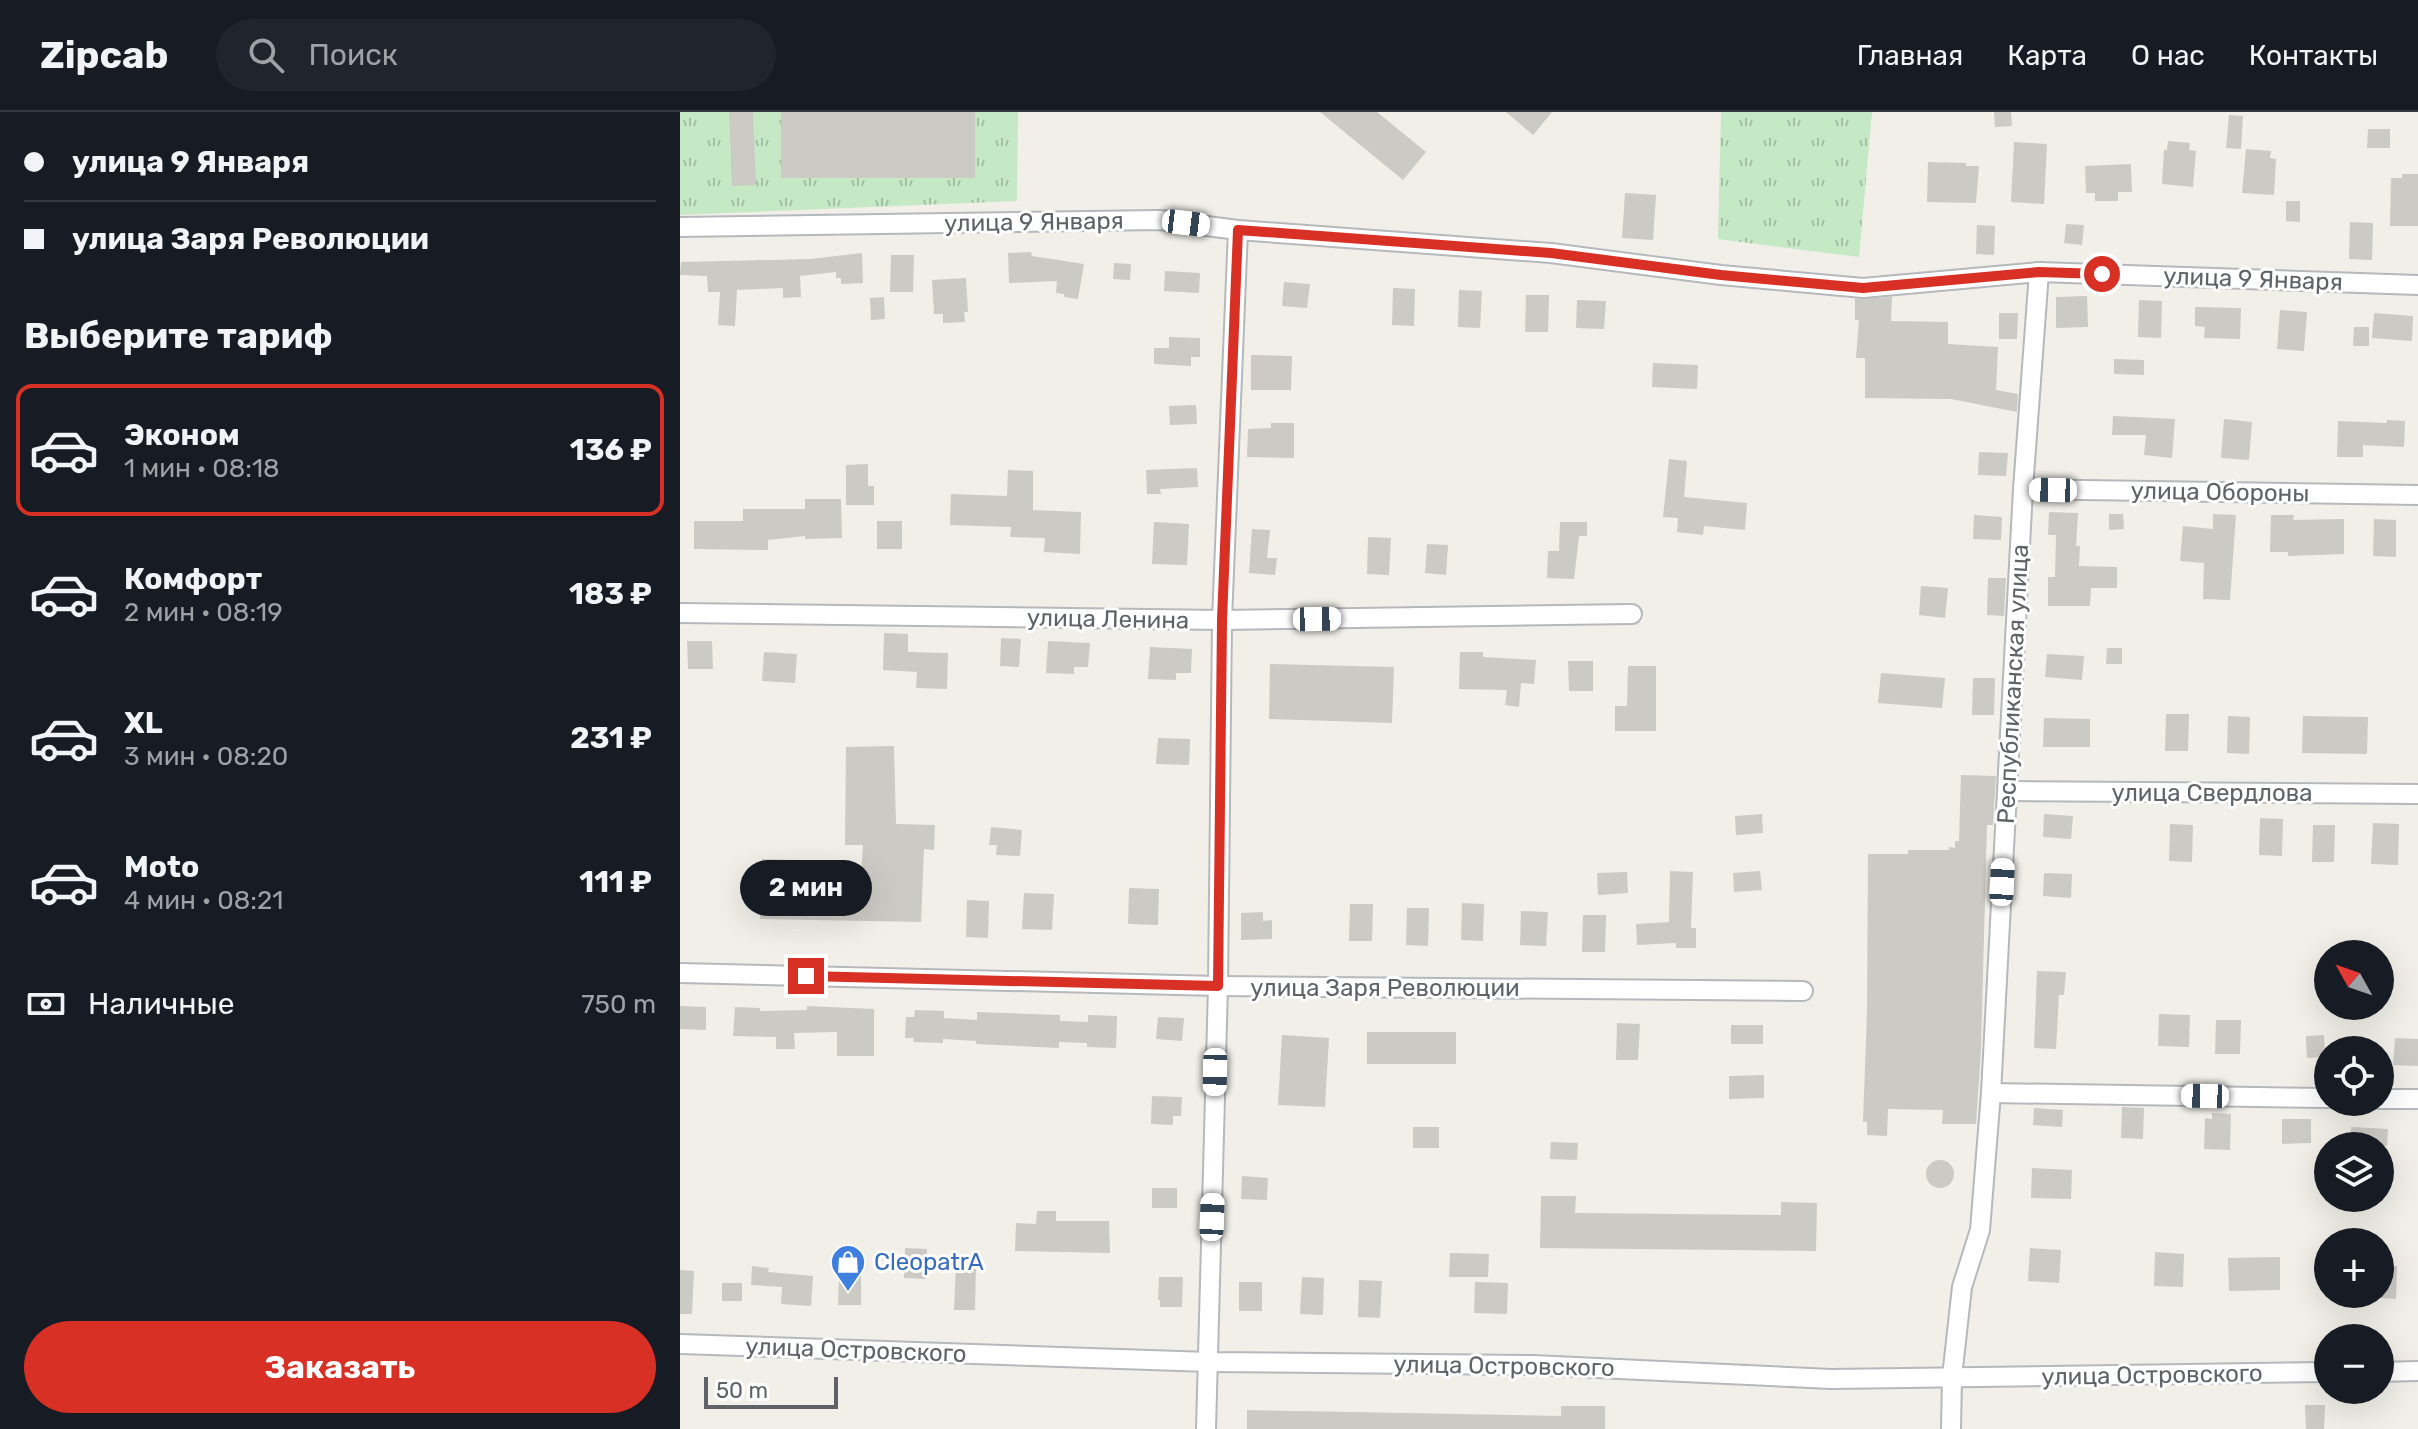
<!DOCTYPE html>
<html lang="ru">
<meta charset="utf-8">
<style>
:root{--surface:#171b24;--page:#20242c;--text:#f1f3f6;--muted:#9ea1a6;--line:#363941;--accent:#d93025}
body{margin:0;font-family:Rubik,sans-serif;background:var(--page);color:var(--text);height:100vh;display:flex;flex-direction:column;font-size:30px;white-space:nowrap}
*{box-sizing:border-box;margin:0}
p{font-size:26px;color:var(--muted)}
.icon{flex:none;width:44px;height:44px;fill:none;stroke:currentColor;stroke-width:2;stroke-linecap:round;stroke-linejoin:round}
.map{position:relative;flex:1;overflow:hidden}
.details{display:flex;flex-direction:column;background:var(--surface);width:680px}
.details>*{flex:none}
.hud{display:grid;align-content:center;height:176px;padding:0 24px;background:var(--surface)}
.needle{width:52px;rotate:310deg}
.buttons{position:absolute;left:1634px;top:828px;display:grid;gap:16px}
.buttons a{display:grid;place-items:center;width:80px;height:80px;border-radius:50%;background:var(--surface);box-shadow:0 8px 32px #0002;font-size:40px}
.scale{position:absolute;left:24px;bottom:20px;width:134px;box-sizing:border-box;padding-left:8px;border:4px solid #5f6368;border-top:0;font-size:22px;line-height:28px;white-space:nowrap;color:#5f6368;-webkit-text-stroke:6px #fff;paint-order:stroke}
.end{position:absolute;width:36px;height:36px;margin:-18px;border:10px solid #d93025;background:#fff;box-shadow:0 0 0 4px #fff}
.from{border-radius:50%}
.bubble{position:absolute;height:56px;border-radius:28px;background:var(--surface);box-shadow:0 8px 32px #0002;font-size:26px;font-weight:700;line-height:56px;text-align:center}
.car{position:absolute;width:24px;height:48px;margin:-24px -12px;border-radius:10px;box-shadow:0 0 6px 2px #0007;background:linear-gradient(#fff 24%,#345 0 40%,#fff 0 76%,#345 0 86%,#fff 0)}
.hud b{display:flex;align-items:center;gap:28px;height:76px;font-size:30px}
.hud b+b{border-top:2px solid var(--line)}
.hud i{width:20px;height:20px;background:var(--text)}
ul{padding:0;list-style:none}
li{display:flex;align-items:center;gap:24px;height:132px;margin:0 16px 12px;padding:0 8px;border:4px solid transparent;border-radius:16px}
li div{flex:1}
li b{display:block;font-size:30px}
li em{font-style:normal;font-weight:700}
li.current{border-color:var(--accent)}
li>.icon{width:72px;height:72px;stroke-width:1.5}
h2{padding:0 24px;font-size:36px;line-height:96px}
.pay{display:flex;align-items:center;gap:20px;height:88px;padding:0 24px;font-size:30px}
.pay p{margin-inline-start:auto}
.button{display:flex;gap:16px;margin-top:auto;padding:16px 24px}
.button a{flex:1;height:92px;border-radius:48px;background:var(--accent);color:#fff;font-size:32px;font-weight:700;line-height:92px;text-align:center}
header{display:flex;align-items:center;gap:48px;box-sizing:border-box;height:112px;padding:0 40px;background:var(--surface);border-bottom:2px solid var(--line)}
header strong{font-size:38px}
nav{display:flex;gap:44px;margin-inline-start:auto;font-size:28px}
.search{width:560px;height:72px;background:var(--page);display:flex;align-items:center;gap:20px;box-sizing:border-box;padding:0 28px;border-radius:44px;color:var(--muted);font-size:30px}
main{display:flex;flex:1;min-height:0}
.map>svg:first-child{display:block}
.grass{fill:url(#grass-tufts)}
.building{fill:#cccac5}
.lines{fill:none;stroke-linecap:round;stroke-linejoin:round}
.street-casing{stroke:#b5b8bc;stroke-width:22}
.street{stroke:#fff;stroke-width:18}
.route{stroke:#d93025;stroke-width:10}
.labels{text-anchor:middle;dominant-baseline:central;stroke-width:6;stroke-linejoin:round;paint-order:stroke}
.street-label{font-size:24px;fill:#5f6368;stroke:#fff}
.shop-label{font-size:24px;fill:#366cbe;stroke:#fff;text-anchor:start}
</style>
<header>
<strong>Zipcab</strong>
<div class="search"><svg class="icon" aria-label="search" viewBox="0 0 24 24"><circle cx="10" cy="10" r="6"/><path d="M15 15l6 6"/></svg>Поиск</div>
<nav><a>Главная</a><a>Карта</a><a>О нас</a><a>Контакты</a></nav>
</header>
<main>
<section class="details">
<div class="hud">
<b><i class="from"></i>улица 9 Января</b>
<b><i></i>улица Заря Революции</b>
</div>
<h2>Выберите тариф</h2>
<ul>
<li class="current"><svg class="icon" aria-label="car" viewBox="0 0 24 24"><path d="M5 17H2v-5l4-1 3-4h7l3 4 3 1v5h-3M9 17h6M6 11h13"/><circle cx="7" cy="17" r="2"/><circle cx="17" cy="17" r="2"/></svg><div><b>Эконом</b><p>1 мин · 08:18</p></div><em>136 ₽</em></li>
<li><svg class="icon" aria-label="car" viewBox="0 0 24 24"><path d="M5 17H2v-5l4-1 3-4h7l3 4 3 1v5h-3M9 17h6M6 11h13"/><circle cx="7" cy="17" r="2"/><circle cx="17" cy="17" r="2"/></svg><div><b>Комфорт</b><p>2 мин · 08:19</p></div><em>183 ₽</em></li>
<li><svg class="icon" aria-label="car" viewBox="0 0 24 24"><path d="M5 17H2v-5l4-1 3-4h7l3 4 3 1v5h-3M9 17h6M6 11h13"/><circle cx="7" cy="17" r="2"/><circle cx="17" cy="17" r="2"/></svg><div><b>XL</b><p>3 мин · 08:20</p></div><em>231 ₽</em></li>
<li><svg class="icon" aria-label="car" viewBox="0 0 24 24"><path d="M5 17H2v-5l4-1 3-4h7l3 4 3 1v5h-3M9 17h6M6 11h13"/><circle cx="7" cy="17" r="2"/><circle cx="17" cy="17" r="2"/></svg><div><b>Moto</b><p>4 мин · 08:21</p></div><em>111 ₽</em></li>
</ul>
<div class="pay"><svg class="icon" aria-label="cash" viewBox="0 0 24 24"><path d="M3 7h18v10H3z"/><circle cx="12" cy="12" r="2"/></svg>Наличные<p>750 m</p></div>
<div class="button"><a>Заказать</a></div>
</section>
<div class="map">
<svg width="1738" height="1317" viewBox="0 0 1738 1317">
<defs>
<pattern id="grass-tufts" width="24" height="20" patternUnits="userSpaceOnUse" patternTransform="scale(2)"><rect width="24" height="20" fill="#c5e8c5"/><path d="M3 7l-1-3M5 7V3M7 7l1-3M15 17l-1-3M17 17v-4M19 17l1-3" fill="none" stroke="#a3c0a4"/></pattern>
</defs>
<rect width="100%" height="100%" fill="#f1efe8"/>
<g class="grass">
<polygon points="0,0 338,0 337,89 0,103"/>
<polygon points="1041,0 1192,0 1179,145 1038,127"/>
</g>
<g class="building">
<polygon points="49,0 73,0 76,73 52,74"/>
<rect x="101" y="0" width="194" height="66"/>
<polygon points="640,0 697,0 746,40 723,68"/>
<polygon points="826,0 872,0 853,23"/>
<polygon points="1314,0 1331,0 1332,14 1315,15"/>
<polygon points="1549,3 1563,4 1561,37 1546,36"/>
<polygon points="1688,17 1710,17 1710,36 1687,36"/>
<polygon points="1488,29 1510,31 1509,38 1516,39 1513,75 1482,72 1484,38 1487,38"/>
<polygon points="1334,30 1367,32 1364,92 1331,90"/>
<polygon points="1566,37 1591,39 1590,46 1596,47 1594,83 1562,81"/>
<polygon points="1248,50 1286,51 1286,54 1299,54 1296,91 1247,90"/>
<polygon points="1451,52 1452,80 1438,80 1438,89 1415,89 1415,81 1406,81 1405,54"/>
<polygon points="1722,62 1738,62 1738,114 1710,114 1711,66 1722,66"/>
<polygon points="945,81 976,83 973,128 942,126"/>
<polygon points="1606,89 1620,89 1620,110 1606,109"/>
<polygon points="1670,110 1693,111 1692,148 1669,147"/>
<polygon points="1386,112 1404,113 1402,133 1384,131"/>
<polygon points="1297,113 1315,114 1314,143 1296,142"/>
<polygon points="351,140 352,144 404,152 398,187 384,185 384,182 376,181 377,169 329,171 328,141"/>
<polygon points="182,141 183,171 161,172 161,166 156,166 156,160 120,164 121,185 103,186 103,176 57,178 55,214 38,213 40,180 28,180 27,164 0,163 1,150 131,147"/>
<polygon points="211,143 234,143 233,180 210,180"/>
<polygon points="434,151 451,152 450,168 433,167"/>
<polygon points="485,159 520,161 519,181 484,179"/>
<polygon points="286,166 288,200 284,200 285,210 263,211 263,202 254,202 252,168"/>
<polygon points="604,170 630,172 627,196 602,194"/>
<polygon points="713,176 735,177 734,214 712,213"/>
<polygon points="779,178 802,179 800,216 778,215"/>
<polygon points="846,183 869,183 868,220 845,220"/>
<polygon points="1407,184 1408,215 1376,216 1376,185"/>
<polygon points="204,185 205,207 191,208 190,186"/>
<polygon points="1212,185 1211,209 1268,210 1268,232 1318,235 1316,278 1338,282 1337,300 1271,287 1185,286 1185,246 1176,246 1179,208 1175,208 1175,187"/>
<polygon points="897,188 926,189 924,217 896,216"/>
<polygon points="1459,188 1482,189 1481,226 1458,225"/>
<polygon points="1515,195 1561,196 1560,227 1524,226 1525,215 1515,214"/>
<polygon points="1600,198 1627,200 1624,239 1597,237"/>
<polygon points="1319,201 1338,201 1337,227 1319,227"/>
<polygon points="1694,201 1733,204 1732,229 1692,226"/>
<polygon points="1674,215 1689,215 1689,234 1673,234"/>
<polygon points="489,225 520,226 520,245 511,245 511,254 474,252 474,236 489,236"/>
<polygon points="571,243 612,244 611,278 571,278"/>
<polygon points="1434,247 1464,248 1464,263 1434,262"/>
<polygon points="973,251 1018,253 1017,277 972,275"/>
<polygon points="516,293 517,312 490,313 489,294"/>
<polygon points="1433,304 1495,307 1492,346 1464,343 1466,323 1432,323"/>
<polygon points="1544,307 1572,310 1569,348 1541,346"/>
<polygon points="1707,308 1725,309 1724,335 1683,333 1683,345 1657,345 1658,309 1707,311"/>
<polygon points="591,311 614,311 614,346 567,345 568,317 591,316"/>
<polygon points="1299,340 1328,341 1326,364 1298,363"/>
<polygon points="989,347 1007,349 1004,385 1067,391 1065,418 1024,414 1023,423 997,420 998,406 983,405"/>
<polygon points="188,352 188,374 194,374 194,393 166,393 166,353"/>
<polygon points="517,356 518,375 480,377 481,382 467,382 466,358"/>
<polygon points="328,358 353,359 353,398 401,400 400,442 364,440 365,426 330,425 331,415 270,413 271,382 327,384"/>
<polygon points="125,387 161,387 162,426 125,427 125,424 88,428 88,438 14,437 14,409 63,409 63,397 125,397"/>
<polygon points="1369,400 1398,401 1396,434 1400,434 1399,454 1437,455 1437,476 1411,476 1410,494 1368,494 1368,465 1375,465 1376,423 1368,423"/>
<polygon points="1429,402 1443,402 1444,417 1429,418"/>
<polygon points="1533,402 1556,403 1550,488 1523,487 1524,451 1500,449 1503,414 1533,417"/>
<polygon points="1294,403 1322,405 1321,428 1293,427"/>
<polygon points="1591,403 1614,403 1613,408 1664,407 1664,442 1608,444 1608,440 1590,440"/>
<polygon points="1694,407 1716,408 1716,445 1693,444"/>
<rect x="197" y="409" width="25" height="28"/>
<polygon points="474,410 509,412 507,453 472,452"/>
<polygon points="880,410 907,410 907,424 899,424 894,467 867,466 868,439 879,439"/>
<polygon points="572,417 590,418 587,446 597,446 595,463 569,461"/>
<polygon points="688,425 711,426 709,463 687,462"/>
<polygon points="747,432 768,433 766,463 745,461"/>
<polygon points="1308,466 1326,466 1324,504 1307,503"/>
<polygon points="1241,474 1268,476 1265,506 1239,503"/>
<polygon points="204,521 228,522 228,540 268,541 267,577 236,576 237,560 203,558"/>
<polygon points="321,526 341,527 339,555 320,554"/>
<polygon points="7,529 32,529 33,557 8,557"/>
<polygon points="368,529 410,531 408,555 394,555 394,562 366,561"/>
<polygon points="470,535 512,537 511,561 496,561 496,568 468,567"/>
<polygon points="1427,536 1442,536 1442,552 1426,552"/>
<polygon points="84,540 117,542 115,571 82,569"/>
<polygon points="780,540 803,540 803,545 856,548 854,572 841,571 839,595 825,593 827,578 779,577"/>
<polygon points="1367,542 1404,544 1402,568 1365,565"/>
<polygon points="888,549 913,549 913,579 889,579"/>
<polygon points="590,552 714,555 712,611 589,607"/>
<polygon points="948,554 976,554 976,619 935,619 935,594 947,594"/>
<polygon points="1201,561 1265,566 1262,596 1198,591"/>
<polygon points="1293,566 1315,566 1314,603 1292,603"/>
<polygon points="1486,602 1509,602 1508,639 1485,639"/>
<polygon points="1548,604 1570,605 1569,642 1547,641"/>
<polygon points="1623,604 1688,605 1687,642 1622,641"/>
<polygon points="1364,606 1410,607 1410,635 1363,635"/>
<polygon points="478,626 510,627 509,653 476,652"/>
<polygon points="214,634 216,712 255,713 254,738 244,737 241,810 80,807 82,747 117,748 116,776 180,778 183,733 165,733 166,635"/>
<polygon points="1281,663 1316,664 1313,713 1307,713 1301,937 1296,1012 1262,1012 1263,998 1208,997 1207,1024 1187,1023 1187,1010 1183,1010 1187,900 1188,742 1228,742 1228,738 1269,738 1269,735 1275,736 1275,729 1279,729"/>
<polygon points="1082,702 1083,721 1056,723 1055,704"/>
<polygon points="1364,702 1393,704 1391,727 1363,725"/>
<polygon points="1580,706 1603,707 1602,744 1579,743"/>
<polygon points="1693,711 1719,712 1718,753 1691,752"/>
<polygon points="1490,712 1513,713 1512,750 1489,749"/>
<polygon points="1633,713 1655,713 1654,750 1632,750"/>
<polygon points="311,715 342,718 340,744 316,743 317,733 309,733"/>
<polygon points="990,759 1013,760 1011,816 1016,816 1016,836 996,836 996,831 957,833 956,812 989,810"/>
<polygon points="1080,759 1082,778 1054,780 1053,761"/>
<polygon points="947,760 948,781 918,783 917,761"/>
<polygon points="1364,761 1392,762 1391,786 1363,784"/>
<polygon points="449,776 479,777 478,813 448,812"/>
<polygon points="344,781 374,782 372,818 342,817"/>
<polygon points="287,788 309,789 308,826 286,825"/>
<polygon points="782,791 804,792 803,829 781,828"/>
<polygon points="670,792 693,792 692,829 669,829"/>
<polygon points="727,796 749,796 748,834 726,833"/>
<polygon points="841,799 868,800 866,834 840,833"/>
<polygon points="583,800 583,809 592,808 592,827 561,828 561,801"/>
<polygon points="903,803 926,803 925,840 902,840"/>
<polygon points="1357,859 1386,860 1384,883 1379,883 1376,937 1354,936"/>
<polygon points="0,894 26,895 26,918 0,917"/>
<polygon points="127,894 194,897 194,944 157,944 157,920 114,921 115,937 96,937 96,925 53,924 55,895 80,896 80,899 127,898"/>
<polygon points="235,898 264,899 264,906 297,908 297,900 380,903 380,909 408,910 408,903 437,904 436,936 407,935 407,931 379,930 379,936 296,932 296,929 263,927 263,931 233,930 234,926 225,926 226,905 234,905"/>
<polygon points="1479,902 1510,903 1509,935 1478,934"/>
<polygon points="478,905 504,906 502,929 476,927"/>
<polygon points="1536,908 1561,908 1560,942 1535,942"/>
<polygon points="937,911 960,912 958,948 936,948"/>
<rect x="1051" y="913" width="32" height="19"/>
<rect x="687" y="920" width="89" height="32"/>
<polygon points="602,923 649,926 645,995 598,993"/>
<polygon points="1644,923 1645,945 1627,946 1626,924"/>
<polygon points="1715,926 1738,927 1738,954 1713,953"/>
<polygon points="1084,963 1084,986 1049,987 1049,964"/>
<polygon points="472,984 502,985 501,1004 493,1004 493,1013 471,1012"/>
<polygon points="1442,995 1464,996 1463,1027 1441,1026"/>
<polygon points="1354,996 1383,998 1382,1015 1353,1013"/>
<polygon points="1532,1001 1551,1002 1550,1038 1524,1037 1525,1006 1532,1007"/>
<polygon points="1602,1007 1631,1007 1631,1031 1602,1032"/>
<rect x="733" y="1015" width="26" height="21"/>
<polygon points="1671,1015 1708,1017 1707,1034 1670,1034"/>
<polygon points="871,1030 898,1031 897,1048 870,1047"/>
<circle cx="1260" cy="1062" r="14"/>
<polygon points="1352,1056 1392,1058 1391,1087 1351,1086"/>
<polygon points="562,1064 588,1066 587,1088 561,1087"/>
<rect x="472" y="1076" width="25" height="20"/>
<polygon points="861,1084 896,1084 895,1101 1101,1103 1101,1090 1137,1091 1136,1139 860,1136"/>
<polygon points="357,1099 376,1099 376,1109 429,1109 430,1141 335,1139 336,1111 356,1112"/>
<polygon points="225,1136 247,1137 246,1167 224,1166"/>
<polygon points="1350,1136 1381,1138 1379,1171 1348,1169"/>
<polygon points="1475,1140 1504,1142 1503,1175 1474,1174"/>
<polygon points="770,1141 809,1142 808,1165 769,1165"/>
<polygon points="1600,1145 1600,1178 1549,1179 1548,1146"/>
<polygon points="276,1153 296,1154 295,1198 274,1198"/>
<polygon points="1700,1153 1717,1154 1716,1187 1700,1186"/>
<polygon points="72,1154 89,1156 88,1160 133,1164 131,1194 101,1192 102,1175 71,1173"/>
<polygon points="0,1158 14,1159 12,1202 0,1202"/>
<polygon points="159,1163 181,1164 181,1193 158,1193"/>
<polygon points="479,1165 503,1165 502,1195 480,1195 480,1188 478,1188"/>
<polygon points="622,1165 644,1166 643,1203 620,1202"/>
<polygon points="679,1168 702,1169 700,1206 678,1205"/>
<rect x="559" y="1170" width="23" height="29"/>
<polygon points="795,1170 828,1171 827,1202 794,1201"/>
<rect x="42" y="1171" width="20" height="18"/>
<polygon points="1625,1293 1645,1293 1644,1317 1626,1317"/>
<polygon points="881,1294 925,1294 925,1317 567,1317 567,1298 881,1304"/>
</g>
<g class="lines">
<g class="street-casing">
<g id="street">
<polyline points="0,115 480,108 558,118 871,141 1041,163 1183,176 1359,160 1738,173"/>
<polyline points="1343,377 1738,383"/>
<polyline points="0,501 542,508 952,502"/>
<polyline points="1327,679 1738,682"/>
<polyline points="0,861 538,874 1123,879"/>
<polyline points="1311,981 1648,986"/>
<polyline points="1700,987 1738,987"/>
<polyline points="0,1232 529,1250 853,1253 1151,1267 1648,1260"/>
<polyline points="1700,1260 1738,1259"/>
<polyline points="526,1317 538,874 542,508 558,118"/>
<polyline points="1271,1317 1272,1265 1282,1175 1300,1118 1311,981 1343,377 1359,160"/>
</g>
</g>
<use href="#street" class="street"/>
</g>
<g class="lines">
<polyline class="route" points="126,864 538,874 542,508 558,118 871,141 1041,163 1183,176 1359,160 1422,162"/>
</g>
<defs>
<g id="shop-pin" transform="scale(1.8)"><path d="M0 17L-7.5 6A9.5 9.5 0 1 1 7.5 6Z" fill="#3f7fe0" stroke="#fff"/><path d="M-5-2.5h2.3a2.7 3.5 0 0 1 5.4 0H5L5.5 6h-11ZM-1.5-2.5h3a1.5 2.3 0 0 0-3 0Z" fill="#fff"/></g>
</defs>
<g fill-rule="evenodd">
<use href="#shop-pin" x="168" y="1150"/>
</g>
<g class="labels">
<g class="street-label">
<text transform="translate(354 110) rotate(-1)">улица 9 Января</text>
<text transform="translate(1573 167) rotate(2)">улица 9 Января</text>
<text transform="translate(1540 380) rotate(1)">улица Обороны</text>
<text transform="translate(428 507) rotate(1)">улица Ленина</text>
<text transform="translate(1333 572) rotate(-87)">Республиканская улица</text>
<text x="1532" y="681">улица Свердлова</text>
<text x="705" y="876">улица Заря Революции</text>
<text transform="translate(176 1238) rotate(2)">улица Островского</text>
<text transform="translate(824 1254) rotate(1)">улица Островского</text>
<text transform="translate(1472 1263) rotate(-1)">улица Островского</text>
</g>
<g class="shop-label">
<text x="194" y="1150">CleopatrA</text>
</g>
</g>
</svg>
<div class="buttons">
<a><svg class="needle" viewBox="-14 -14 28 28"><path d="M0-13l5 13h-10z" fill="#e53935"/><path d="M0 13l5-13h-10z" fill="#9ea1a6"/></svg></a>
<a><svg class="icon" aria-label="locate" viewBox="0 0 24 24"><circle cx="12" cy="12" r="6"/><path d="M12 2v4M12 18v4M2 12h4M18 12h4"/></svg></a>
<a><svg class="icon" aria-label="layers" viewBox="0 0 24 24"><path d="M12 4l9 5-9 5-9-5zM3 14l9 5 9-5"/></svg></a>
<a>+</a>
<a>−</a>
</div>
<div class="scale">50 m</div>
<i class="end from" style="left:1422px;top:162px"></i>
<i class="end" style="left:126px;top:864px"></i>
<div class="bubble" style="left:60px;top:748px;width:132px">2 мин</div>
<i class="car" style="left:506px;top:111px;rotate:97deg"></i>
<i class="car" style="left:1373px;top:378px;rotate:271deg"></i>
<i class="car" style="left:637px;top:507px;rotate:89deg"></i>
<i class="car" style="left:1322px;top:770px;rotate:3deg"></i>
<i class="car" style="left:535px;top:960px;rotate:181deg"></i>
<i class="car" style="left:1525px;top:984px;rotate:271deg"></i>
<i class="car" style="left:532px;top:1105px;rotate:2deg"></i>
</div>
</main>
